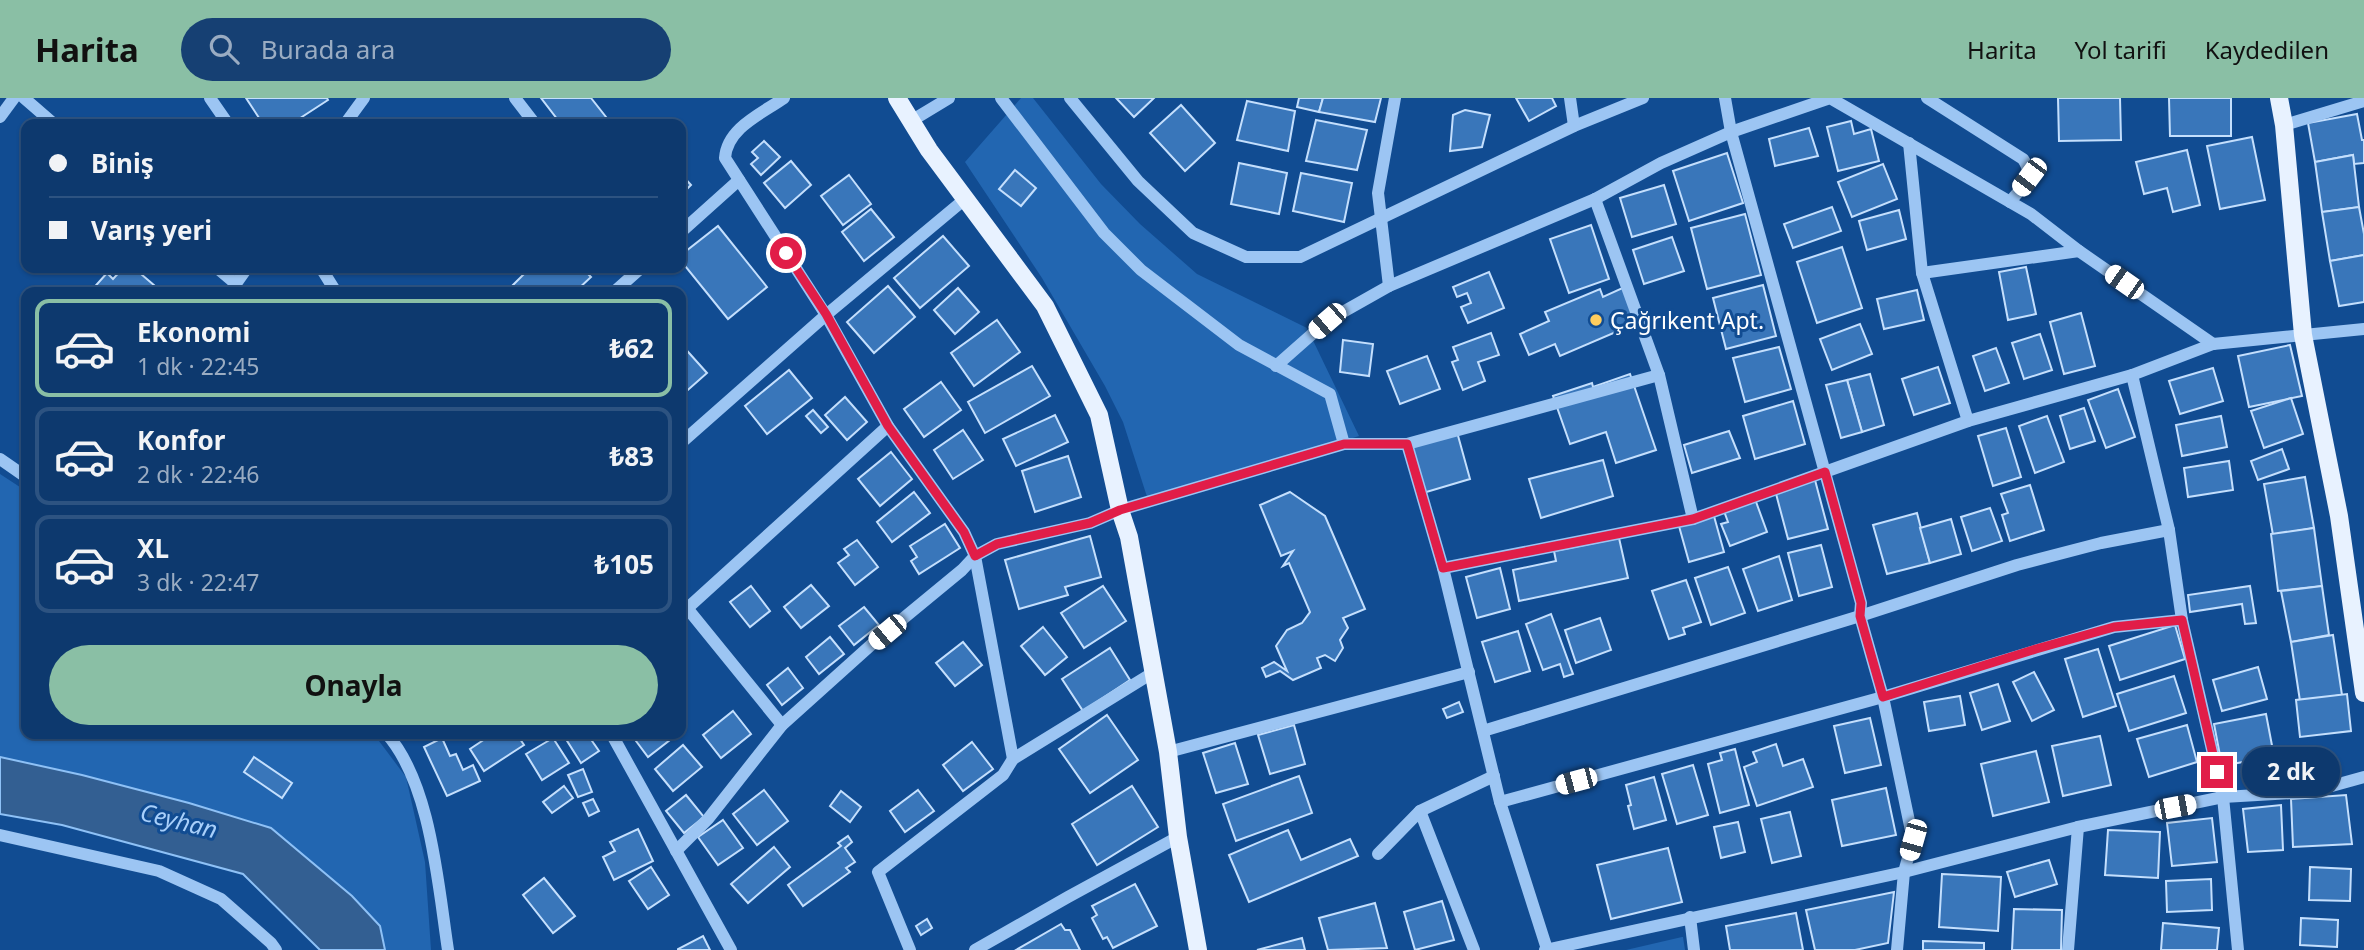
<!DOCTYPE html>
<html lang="tr">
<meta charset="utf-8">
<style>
:root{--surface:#0d396e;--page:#164073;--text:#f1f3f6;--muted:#9aacc2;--line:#2d5381;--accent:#8abfa5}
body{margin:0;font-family:"Noto Sans",sans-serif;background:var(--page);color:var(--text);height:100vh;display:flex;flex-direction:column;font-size:26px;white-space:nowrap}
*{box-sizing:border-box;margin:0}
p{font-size:23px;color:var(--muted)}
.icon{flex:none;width:38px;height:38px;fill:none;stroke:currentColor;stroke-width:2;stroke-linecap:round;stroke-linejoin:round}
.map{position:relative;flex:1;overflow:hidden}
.drawer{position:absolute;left:21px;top:189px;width:665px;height:452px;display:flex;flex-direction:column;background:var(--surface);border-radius:14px;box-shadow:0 2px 5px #0004,0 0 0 2px var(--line)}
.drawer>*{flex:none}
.guide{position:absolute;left:21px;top:21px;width:665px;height:154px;border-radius:14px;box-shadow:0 2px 5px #0004,0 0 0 2px var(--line);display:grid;align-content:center;height:154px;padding:0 28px;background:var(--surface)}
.end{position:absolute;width:32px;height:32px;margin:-16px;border:9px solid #e11d48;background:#fff;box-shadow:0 0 0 4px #fff}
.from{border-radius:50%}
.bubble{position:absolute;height:49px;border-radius:24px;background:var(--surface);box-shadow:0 2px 5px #0004,0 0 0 2px var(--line);font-size:23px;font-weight:700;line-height:49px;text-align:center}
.car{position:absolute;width:21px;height:42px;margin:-21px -10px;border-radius:9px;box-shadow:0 0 5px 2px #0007;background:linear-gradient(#fff 24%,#345 0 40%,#fff 0 76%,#345 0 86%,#fff 0)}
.guide b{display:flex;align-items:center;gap:24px;height:66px;font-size:26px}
.guide b+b{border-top:2px solid var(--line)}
.guide i{width:18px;height:18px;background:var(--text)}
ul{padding:12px 0 0;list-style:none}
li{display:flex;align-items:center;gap:21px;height:98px;margin:0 14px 10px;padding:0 14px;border:4px solid var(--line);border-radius:14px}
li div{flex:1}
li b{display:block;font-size:26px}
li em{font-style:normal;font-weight:700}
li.active{border-color:var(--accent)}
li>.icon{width:63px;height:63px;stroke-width:1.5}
.action{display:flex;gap:14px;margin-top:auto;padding:14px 28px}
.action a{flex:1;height:80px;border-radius:42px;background:var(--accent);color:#111;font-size:28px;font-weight:700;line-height:80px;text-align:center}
header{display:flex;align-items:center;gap:42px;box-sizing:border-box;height:98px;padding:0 35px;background:var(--accent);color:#111}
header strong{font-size:33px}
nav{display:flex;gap:38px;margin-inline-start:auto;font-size:24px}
.search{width:490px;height:63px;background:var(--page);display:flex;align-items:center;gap:18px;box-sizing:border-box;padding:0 24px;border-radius:38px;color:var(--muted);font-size:26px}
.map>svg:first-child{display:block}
.green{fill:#2266b1}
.water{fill:#335f92;stroke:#8ec1f6;stroke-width:2}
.building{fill:#3976ba;stroke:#c4dffd;stroke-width:2}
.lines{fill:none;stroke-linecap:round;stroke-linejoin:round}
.minor{stroke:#9cc5f3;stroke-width:12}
.major{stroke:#e8f2ff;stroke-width:18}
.route{stroke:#e11d48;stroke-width:9}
.poi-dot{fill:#ffcd5e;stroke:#114c92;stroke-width:2.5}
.labels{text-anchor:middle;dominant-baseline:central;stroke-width:6;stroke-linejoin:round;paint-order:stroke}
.poi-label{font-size:23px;fill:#fff;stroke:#114c92;text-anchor:start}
.water-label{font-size:24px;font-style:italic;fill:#a8cffa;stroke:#114c92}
</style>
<header>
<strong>Harita</strong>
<div class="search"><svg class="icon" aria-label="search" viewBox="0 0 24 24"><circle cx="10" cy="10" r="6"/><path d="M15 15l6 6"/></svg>Burada ara</div>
<nav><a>Harita</a><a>Yol tarifi</a><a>Kaydedilen</a></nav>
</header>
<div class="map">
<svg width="2364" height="852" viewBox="0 0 2364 852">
<rect width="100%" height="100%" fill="#114c92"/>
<g class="green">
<polygon points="1021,0 1033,0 1101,86 1140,126 1197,176 1307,230 1359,338 1149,405 1123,324 1105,288 1042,180 965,64"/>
<polygon points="0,376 26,393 26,635 373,635 406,679 425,764 431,852 385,852 380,828 82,677 0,659"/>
<polygon points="1683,839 1685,852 1626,852 1682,839"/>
</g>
<polygon class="water" points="0,659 82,677 189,705 271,730 352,798 380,828 385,852 320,852 243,776 62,727 0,716"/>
<g class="building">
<polygon points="246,0 327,0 328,2 291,26 263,26"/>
<polygon points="541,0 591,0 606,19 596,26 561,26"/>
<polygon points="1116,0 1154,0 1134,19"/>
<polygon points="1299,0 1323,0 1319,14 1297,9"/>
<polygon points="1323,0 1381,0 1375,24 1319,14"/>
<polygon points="1516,0 1552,0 1556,8 1529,23"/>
<polygon points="2058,0 2120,0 2121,42 2059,43"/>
<polygon points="2169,0 2231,0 2231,38 2170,38"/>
<polygon points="1247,3 1295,13 1288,53 1237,42"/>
<polygon points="1181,7 1215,45 1185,73 1150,35"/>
<polygon points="1465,12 1490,17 1482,49 1450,53 1453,17"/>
<polygon points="2357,16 2362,42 2364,42 2364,65 2354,66 2353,57 2315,64 2308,25"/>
<polygon points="1316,22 1367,32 1357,72 1306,63"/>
<polygon points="1851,23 1854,36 1871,31 1879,63 1838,73 1827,29"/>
<polygon points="1809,30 1818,58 1775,68 1769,41"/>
<polygon points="2252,39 2265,102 2220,111 2207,48"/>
<polygon points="764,43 780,59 761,77 751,66 758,60 752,54"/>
<polygon points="2187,52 2200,107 2173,114 2167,90 2144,96 2136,64"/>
<polygon points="1727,55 1743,105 1689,123 1673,73"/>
<polygon points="2353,57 2359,109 2322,114 2315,64"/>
<polygon points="791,63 811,87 785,110 764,85"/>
<polygon points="1239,65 1287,75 1279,116 1231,106"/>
<polygon points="1883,66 1897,101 1852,119 1838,84"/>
<polygon points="1015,72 1036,90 1021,108 999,91"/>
<polygon points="1301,75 1352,85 1344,124 1293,113"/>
<polygon points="681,76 691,87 681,97"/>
<polygon points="849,77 871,106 843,127 821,98"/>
<polygon points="1664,87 1676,126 1632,139 1620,100"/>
<polygon points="1832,109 1841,133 1793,150 1784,126"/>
<polygon points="2359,109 2364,136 2364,157 2330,163 2322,114"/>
<polygon points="871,111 894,139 864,163 842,134"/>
<polygon points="1899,112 1906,141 1867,152 1859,123"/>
<polygon points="1745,116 1761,177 1707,191 1691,130"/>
<polygon points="1591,127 1609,181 1569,195 1550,141"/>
<polygon points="718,128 767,189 728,221 681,163 681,157"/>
<polygon points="943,138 969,168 920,210 894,180"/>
<polygon points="1672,139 1684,173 1644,186 1633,152"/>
<polygon points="1842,149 1862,210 1817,225 1797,164"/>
<polygon points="2364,157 2364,204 2339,208 2330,163"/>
<polygon points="2026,169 2036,216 2008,222 1999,174"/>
<polygon points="123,170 134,170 162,194 90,194 107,175 113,181"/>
<polygon points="530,170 582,170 591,179 575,194 512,194 509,191"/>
<polygon points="1489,174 1504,210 1468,225 1461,209 1471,205 1467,195 1457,199 1453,189"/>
<polygon points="1629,187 1644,222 1560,258 1555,246 1529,257 1520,236 1549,223 1545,214 1600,191 1603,199"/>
<polygon points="1763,187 1776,238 1726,251 1713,200"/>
<polygon points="888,188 915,219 874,255 847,224"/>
<polygon points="958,190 979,214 955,236 934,212"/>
<polygon points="1917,192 1924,222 1884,231 1877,201"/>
<polygon points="2081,215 2095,268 2064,276 2050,224"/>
<polygon points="997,222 1020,254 974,288 951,255"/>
<polygon points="1860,226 1872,256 1832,272 1820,241"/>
<polygon points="1491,235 1499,257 1478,264 1485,283 1463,292 1452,264 1458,262 1453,249"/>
<polygon points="2040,236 2052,272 2024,281 2012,245"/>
<polygon points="1343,242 1373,246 1369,278 1340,274"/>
<polygon points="681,246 707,275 681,298"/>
<polygon points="2290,247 2302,298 2249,309 2238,258"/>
<polygon points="1779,249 1791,291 1745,304 1733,260"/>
<polygon points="1996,250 2009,285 1985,293 1973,258"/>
<polygon points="1427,258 1440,291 1400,306 1387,273"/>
<polygon points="1032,268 1050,298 985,335 968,304"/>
<polygon points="1938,269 1950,305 1914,317 1902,281"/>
<polygon points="2213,270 2223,303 2180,316 2169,283"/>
<polygon points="789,272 812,300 767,336 745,308"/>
<polygon points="1630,276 1656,352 1616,365 1606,334 1570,346 1553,298 1592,285 1593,289"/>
<polygon points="1870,276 1884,327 1862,334 1847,282"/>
<polygon points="1847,282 1862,334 1841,340 1826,287"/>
<polygon points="941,284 961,312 924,339 904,311"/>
<polygon points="2118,291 2135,339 2106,350 2088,302"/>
<polygon points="845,299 867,324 847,342 825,317"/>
<polygon points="2291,300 2303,336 2264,350 2251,313"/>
<polygon points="1793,303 1805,346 1755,361 1743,318"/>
<polygon points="2084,310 2095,343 2070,351 2060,318"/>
<polygon points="813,312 828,329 821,335 806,318"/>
<polygon points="1055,317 1068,344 1016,368 1003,341"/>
<polygon points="2047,318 2064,364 2035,375 2019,328"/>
<polygon points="2221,318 2227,349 2182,358 2176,327"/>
<polygon points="2006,330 2021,379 1993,388 1978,338"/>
<polygon points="963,332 983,362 953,381 934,352"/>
<polygon points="1729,333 1740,360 1692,375 1684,347"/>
<polygon points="1457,334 1470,381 1423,395 1410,348"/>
<polygon points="2282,351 2289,371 2258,382 2251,363"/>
<polygon points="891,354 912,381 880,408 858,381"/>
<polygon points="1068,358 1081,399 1035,414 1022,373"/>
<polygon points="1603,362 1613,398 1541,420 1529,381"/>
<polygon points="2229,363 2233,392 2188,399 2184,370"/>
<polygon points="2305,379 2314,430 2273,437 2264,386"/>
<polygon points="1815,382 1828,431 1788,441 1775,392"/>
<polygon points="2030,387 2044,432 2010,443 2002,417 2008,415 2001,396"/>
<polygon points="914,394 930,415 892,444 877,424"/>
<polygon points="1290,394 1325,418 1365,511 1343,520 1348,530 1340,542 1343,550 1335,563 1325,557 1317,560 1321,570 1293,582 1280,573 1266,579 1262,570 1274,564 1287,573 1276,548 1287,532 1302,525 1310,514 1289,465 1283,468 1293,453 1281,458 1260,407"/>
<polygon points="1755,401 1767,434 1730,448 1721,426 1728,424 1724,413"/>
<polygon points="1990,410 2002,443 1972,453 1961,419"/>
<polygon points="1712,411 1724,454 1689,464 1677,421"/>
<polygon points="1917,415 1930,465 1887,476 1873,427"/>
<polygon points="1951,421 1961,456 1930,465 1920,430"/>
<polygon points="945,426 960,450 919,476 911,463 917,459 910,448"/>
<polygon points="2314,430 2322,488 2278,493 2271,436"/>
<polygon points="1090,438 1101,479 1065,489 1068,497 1019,511 1005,462"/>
<polygon points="1619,440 1628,480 1519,503 1513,472 1556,463 1554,453"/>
<polygon points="857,442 878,469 855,487 838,465 849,457 844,451"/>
<polygon points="1821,447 1832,489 1799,498 1788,455"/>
<polygon points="1779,458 1792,502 1758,513 1743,471"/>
<polygon points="1728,469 1745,515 1711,527 1695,480"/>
<polygon points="1500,470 1510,511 1477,520 1466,479"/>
<polygon points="1686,482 1701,524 1683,530 1685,536 1669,541 1652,493"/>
<polygon points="811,487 829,508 801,530 784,509"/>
<polygon points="751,488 770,513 750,529 730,504"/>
<polygon points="1103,488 1126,523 1084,550 1061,515"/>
<polygon points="2250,488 2256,525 2245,526 2242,506 2190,514 2188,497"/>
<polygon points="2322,488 2329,537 2291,544 2281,493"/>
<polygon points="864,509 879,527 854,547 839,528"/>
<polygon points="1551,516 1573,576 1564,579 1560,566 1543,572 1526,526"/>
<polygon points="1600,520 1611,552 1576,565 1565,532"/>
<polygon points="2175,527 2185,561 2120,582 2109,548"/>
<polygon points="1043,529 1067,559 1045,577 1021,548"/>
<polygon points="1518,533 1530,573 1495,584 1482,544"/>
<polygon points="2333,537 2342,597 2300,603 2291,544"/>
<polygon points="830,539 844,556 819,576 806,559"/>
<polygon points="963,544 982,567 955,588 936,565"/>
<polygon points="1110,550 1130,582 1083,613 1062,581"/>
<polygon points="2098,551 2116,608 2083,619 2065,561"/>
<polygon points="2258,569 2267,601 2222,613 2213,582"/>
<polygon points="788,570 803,590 782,607 767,587"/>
<polygon points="2034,574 2054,612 2032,623 2013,584"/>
<polygon points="2174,578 2186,615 2129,633 2117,596"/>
<polygon points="1998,586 2010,623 1982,632 1970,595"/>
<polygon points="2347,596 2351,633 2300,639 2296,602"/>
<polygon points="1960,598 1965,627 1929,633 1924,604"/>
<polygon points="1459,604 1463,614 1447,620 1443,611"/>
<polygon points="733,613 751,636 721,660 703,637"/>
<polygon points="2266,616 2274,658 2222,668 2214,626"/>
<polygon points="1107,617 1138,662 1090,695 1059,651"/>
<polygon points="1870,620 1881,667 1845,675 1834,628"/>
<polygon points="1294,627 1305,666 1270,676 1258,637"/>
<polygon points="2187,627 2197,664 2149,679 2137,641"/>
<polygon points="494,635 516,635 524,647 484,673 470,651"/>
<polygon points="565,635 597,635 590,640 599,653 581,665 564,638"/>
<polygon points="638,635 679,635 648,659 633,639"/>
<polygon points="2100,638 2111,687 2063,698 2052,648"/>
<polygon points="442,640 450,658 456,656 463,672 473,667 480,683 447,698 424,649"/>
<polygon points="553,640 569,665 542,682 526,656"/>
<polygon points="972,644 993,671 963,693 943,667"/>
<polygon points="1235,645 1248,686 1216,695 1203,655"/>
<polygon points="1776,646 1783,668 1803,661 1813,689 1757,708 1744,669 1757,664 1753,654"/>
<polygon points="683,647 702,669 673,693 655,671"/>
<polygon points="1735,651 1749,707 1720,715 1708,666 1722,662 1720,655"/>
<polygon points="2036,653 2049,704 1993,718 1981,666"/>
<polygon points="254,659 292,685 282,700 244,674"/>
<polygon points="1693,667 1708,717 1677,726 1662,676"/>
<polygon points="583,671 592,694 578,699 568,677"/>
<polygon points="1299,678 1312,715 1236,743 1223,706"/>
<polygon points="1654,679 1666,722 1634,731 1628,708 1631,707 1626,687"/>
<polygon points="564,688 573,700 552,715 543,704"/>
<polygon points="1132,688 1158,729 1097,767 1072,726"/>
<polygon points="1886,690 1896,737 1842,748 1832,702"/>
<polygon points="764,692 788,723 757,747 733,716"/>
<polygon points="918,692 934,713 905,734 890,713"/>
<polygon points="841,693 861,709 850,724 830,708"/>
<polygon points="686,697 704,719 684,735 666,713"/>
<polygon points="2346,697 2352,746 2293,749 2291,701"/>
<polygon points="593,701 599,713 589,718 583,705"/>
<polygon points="2281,707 2283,752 2248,754 2243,711"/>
<polygon points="1790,714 1801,758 1772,765 1761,721"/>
<polygon points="2212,720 2217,764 2172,768 2167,725"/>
<polygon points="723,722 743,750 718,767 698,739"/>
<polygon points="1738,724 1745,754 1721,760 1714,729"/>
<polygon points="638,731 653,763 614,782 603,759 615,753 610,744"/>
<polygon points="1288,732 1301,762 1350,741 1358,758 1249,804 1229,757"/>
<polygon points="2108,732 2160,734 2158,780 2105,777"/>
<polygon points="848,738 852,744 845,750 855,764 846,770 850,774 803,808 788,787 841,748 838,745"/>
<polygon points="774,749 790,769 748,805 731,786"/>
<polygon points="1668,750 1682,804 1611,821 1597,767"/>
<polygon points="2049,762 2057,786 2015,799 2007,774"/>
<polygon points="651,769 669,797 648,811 629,783"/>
<polygon points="2310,769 2351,771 2350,803 2309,802"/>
<polygon points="1942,776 2001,779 1998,833 1939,829"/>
<polygon points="544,780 575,818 553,835 523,797"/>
<polygon points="2211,781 2212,812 2167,814 2166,783"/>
<polygon points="1135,786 1157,828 1113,850 1107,839 1103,841 1092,820 1097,817 1092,808"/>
<polygon points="1894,794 1888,845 1855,852 1815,852 1806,812"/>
<polygon points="1442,803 1454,842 1415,852 1404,814"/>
<polygon points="1375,805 1387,850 1328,852 1319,820"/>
<polygon points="2014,811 2062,812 2061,852 2012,852"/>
<polygon points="1796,815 1803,852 1730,852 1726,828"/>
<polygon points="2301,820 2338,822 2337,849 2300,847"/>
<polygon points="927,821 932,830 921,837 916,828"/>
<polygon points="2163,825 2219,830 2217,852 2161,852"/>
<polygon points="1061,826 1065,832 1070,832 1080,852 1016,852"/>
<polygon points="703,838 710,852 678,852 678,851"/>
<polygon points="1302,840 1305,852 1257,852"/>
<polygon points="1923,843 1984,845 1984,852 1923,852"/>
</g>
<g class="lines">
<g class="minor">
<polyline points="24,0 54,26"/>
<polyline points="210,0 228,26"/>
<polyline points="515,0 535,26"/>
<path d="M784,0C761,16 727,30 725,60L826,217L888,328L964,434L975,458L1013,661"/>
<polyline points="1001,0 1104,135 1141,172 1239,247 1330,296 1344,346"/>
<polyline points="1070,0 1138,83 1193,135 1246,159 1300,159 1574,28 1643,0"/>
<polyline points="1570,0 1574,28"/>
<polyline points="1725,0 1731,34 1861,505 1860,518 1883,599 1913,742 1904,774 1897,852"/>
<path d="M1927,0L2023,61C2036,80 2022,88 2010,104"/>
<polyline points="0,19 14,0"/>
<polyline points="911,23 949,0"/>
<polyline points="345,26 364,0"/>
<polyline points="2284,27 2364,3"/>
<polyline points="1909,45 1922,175 1968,323"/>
<polyline points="1595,101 1659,277 1693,421"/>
<polyline points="681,134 739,82"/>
<polyline points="217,170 236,186"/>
<polyline points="321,170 336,194"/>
<polyline points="1922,175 2079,153"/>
<polyline points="1389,188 1378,95 1395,0"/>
<polyline points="230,194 247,170"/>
<polyline points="614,194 641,170"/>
<polyline points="1276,268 1327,223 1389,188 1595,101 1661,65 1731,34 1830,0 2031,116 2079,153 2213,246"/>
<polyline points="2132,277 2169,432 2182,522 2223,699 2238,852"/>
<polyline points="681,345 826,217 965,101"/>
<polyline points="1407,346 1443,470 1500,704 1547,851"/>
<polyline points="0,361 26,379"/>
<polyline points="1443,470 1693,421 1968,323 2132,277 2213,246 2364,231"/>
<polyline points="687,510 782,627"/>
<polyline points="681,516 888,328"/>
<polyline points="1483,633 1860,518 2017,467 2101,445 2169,432"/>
<path d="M386,635C431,685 438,787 448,852"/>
<polyline points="611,635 731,852"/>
<polyline points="1168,654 1469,574"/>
<polyline points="1500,704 1883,599 2114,529 2182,522"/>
<polyline points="1420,713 1474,852"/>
<polyline points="0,737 159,773 221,801 271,845 276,852"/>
<polyline points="676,753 708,721 782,627 871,547 962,472 975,458 997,446 1090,425 1120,412 1344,346 1407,346 1659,277"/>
<polyline points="1378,756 1420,713 1494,678"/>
<polyline points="1690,819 1694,852"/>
<polyline points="910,852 878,774 1003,677 1013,661 1154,574"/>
<polyline points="975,852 1068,799 1178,739"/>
<polyline points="1545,852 1904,774 2078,729 2223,699 2310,694 2364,679"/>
<polyline points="2068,852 2078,729"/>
</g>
<g class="major">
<polyline points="897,0 929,52 1045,208 1099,317 1120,412 1129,439 1168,654 1178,739 1198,852"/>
<polyline points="2279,0 2284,27 2303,237 2339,418 2364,595"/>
</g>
</g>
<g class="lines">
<polyline class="route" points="786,155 826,216 888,328 964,434 975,458 997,446 1090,425 1120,412 1344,346 1407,346 1443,470 1693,421 1825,374 1861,505 1860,518 1883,599 2036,551 2114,529 2182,522 2217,674"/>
</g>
<circle class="poi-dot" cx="1596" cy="222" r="7"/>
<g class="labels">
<g class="poi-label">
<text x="1610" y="222">Çağrıkent Apt.</text>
</g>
<g class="water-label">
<text transform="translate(179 722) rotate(14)">Ceyhan</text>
</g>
</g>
</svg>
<i class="end from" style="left:786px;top:155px"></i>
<i class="end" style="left:2217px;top:674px"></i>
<div class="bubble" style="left:2242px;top:649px;width:98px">2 dk</div>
<i class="car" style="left:2029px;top:79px;rotate:217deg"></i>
<i class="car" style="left:2124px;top:184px;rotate:305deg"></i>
<i class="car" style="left:1327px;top:223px;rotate:229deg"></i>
<i class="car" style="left:887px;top:534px;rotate:230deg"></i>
<i class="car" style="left:1576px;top:683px;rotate:255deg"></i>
<i class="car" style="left:2175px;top:709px;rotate:79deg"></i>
<i class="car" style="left:1913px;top:742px;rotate:196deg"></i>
<div class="guide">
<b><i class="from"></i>Biniş</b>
<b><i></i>Varış yeri</b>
</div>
<section class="drawer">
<ul>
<li class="active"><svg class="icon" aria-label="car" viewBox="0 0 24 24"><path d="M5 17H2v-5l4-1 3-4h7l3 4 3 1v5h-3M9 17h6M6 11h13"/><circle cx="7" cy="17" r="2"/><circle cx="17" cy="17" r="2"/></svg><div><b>Ekonomi</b><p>1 dk · 22:45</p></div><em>₺62</em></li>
<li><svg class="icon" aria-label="car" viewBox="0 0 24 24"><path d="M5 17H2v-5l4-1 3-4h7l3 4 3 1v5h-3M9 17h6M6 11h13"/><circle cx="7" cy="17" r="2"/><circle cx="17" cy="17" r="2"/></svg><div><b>Konfor</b><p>2 dk · 22:46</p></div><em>₺83</em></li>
<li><svg class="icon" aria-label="car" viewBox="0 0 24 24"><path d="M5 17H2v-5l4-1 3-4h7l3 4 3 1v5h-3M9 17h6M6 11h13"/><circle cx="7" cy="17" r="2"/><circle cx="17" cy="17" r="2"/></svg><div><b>XL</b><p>3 dk · 22:47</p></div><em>₺105</em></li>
</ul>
<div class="action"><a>Onayla</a></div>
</section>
</div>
